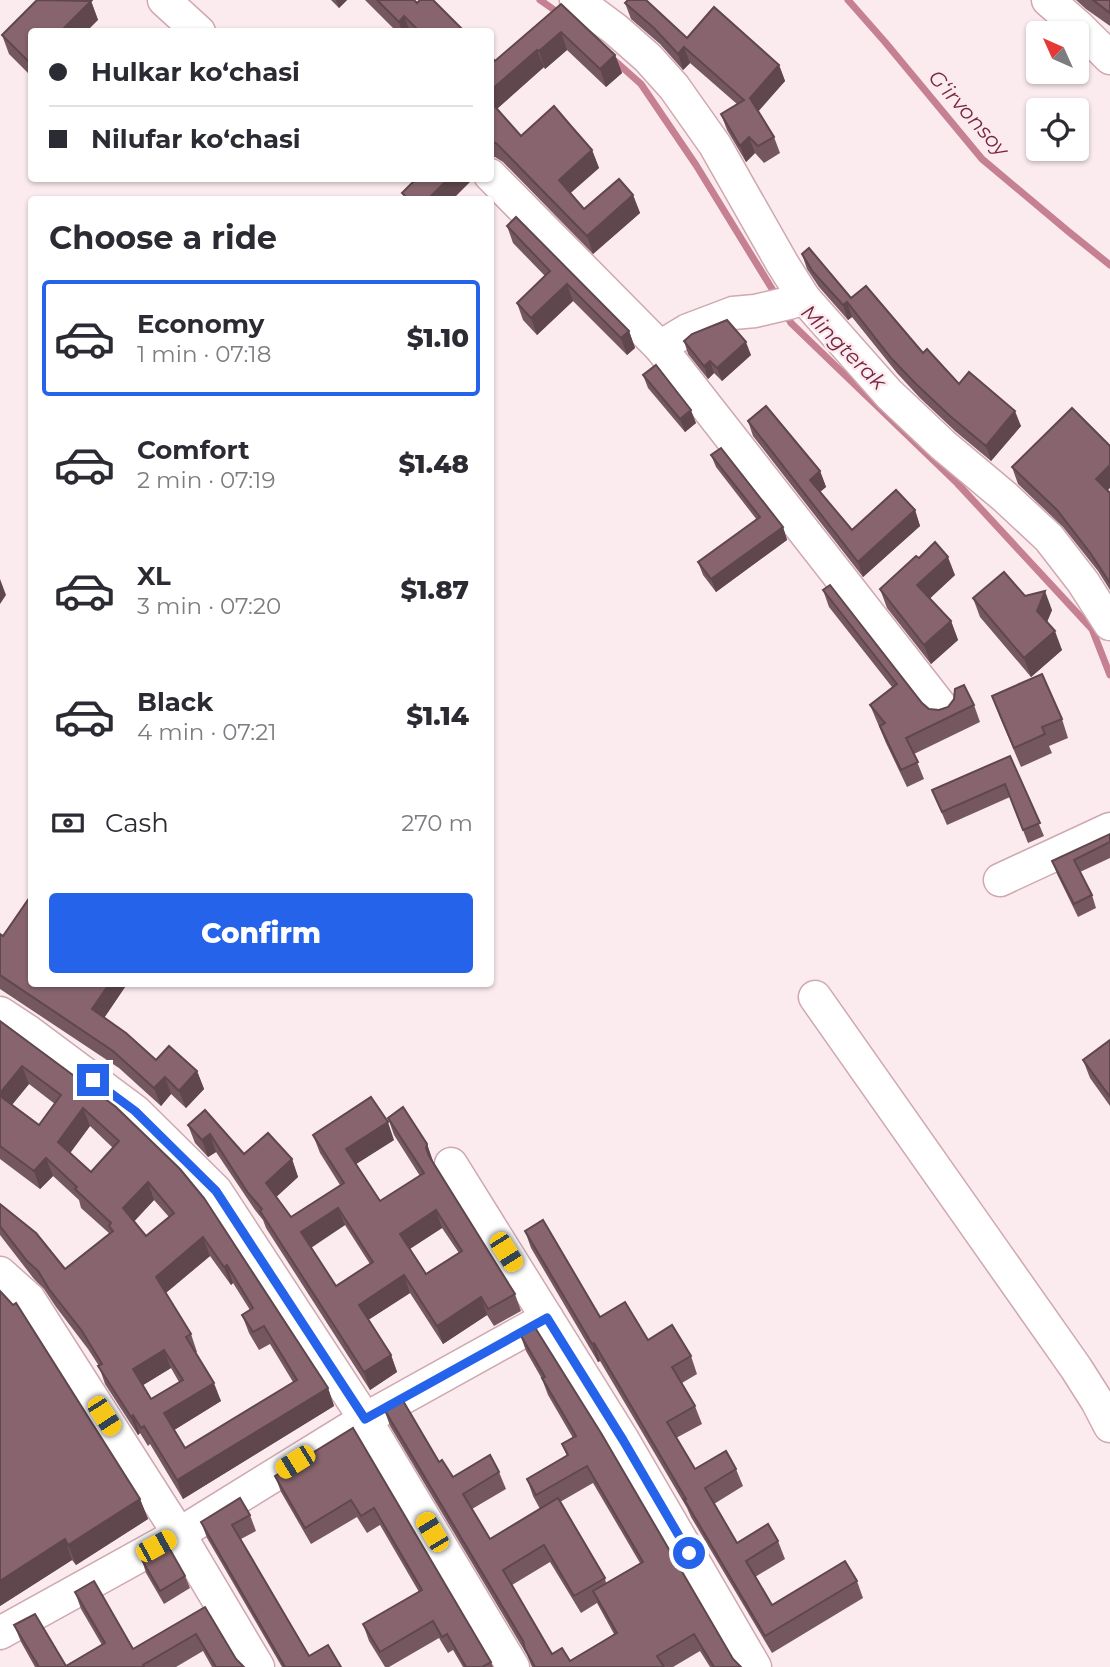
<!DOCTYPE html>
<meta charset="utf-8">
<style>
:root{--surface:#fff;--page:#f2f2f3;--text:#2b2b33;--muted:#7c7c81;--line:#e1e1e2;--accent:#2563eb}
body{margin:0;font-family:Montserrat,sans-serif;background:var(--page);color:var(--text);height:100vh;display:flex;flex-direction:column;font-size:26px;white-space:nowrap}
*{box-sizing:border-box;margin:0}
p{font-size:23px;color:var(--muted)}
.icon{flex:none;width:38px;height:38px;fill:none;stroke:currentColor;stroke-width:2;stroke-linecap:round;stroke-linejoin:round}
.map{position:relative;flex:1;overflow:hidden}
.drawer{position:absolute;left:28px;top:196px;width:466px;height:791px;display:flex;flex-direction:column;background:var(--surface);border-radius:7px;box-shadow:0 2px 5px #0004}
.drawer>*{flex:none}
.hud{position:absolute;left:28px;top:28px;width:466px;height:154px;border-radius:7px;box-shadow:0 2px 5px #0004;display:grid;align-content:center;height:154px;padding:0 21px;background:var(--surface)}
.needle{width:46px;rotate:315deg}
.fabs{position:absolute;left:1026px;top:21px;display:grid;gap:14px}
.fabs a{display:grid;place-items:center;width:63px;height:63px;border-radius:7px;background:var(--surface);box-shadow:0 2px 5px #0004;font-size:35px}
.end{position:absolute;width:32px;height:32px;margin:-16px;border:9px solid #2563eb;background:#fff;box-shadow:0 0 0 4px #fff}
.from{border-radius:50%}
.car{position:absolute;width:21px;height:42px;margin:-21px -10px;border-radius:9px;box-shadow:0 0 5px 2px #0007;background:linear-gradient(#f5c518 24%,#345 0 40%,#f5c518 0 76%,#345 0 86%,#f5c518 0)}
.hud b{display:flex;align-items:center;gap:24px;height:66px;font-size:26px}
.hud b+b{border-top:2px solid var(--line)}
.hud i{width:18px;height:18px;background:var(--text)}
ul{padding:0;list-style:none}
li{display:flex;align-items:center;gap:21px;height:116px;margin:0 14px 10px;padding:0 7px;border:4px solid transparent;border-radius:7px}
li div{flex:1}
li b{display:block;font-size:26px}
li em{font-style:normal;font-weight:800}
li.selected{border-color:var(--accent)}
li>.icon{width:63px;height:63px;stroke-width:1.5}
h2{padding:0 21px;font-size:32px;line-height:84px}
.pay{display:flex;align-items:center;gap:18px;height:77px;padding:0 21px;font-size:26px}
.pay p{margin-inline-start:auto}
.primary-button{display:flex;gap:14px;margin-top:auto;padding:14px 21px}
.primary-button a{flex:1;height:80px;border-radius:7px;background:var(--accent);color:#fff;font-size:28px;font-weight:800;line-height:80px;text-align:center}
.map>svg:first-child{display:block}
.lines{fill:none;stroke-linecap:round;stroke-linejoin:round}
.stream{stroke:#c58092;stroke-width:7}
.minor-casing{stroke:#cfa8b1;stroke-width:35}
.minor{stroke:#fff;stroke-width:32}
.wall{fill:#75575f;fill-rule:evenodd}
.shaded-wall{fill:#5f474d}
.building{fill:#88656e;stroke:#5f474d;stroke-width:2;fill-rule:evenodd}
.route{stroke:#2563eb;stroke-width:9}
.labels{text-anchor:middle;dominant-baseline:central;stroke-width:5;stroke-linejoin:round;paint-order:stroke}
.water-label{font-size:21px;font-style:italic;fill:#782543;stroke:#fbebee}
</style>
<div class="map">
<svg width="1110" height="1667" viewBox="0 0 1110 1667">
<rect width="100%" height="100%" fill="#fbebee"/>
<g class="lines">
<g class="stream">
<polyline points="540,0 560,14"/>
<polyline points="848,0 885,42 982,159 1069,232 1110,265"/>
<polyline points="614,60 641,84 696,165 777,297"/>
<polyline points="786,314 791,323 957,483 1092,629 1110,675"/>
</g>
<g class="minor-casing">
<g id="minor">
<polyline points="164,0 199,32"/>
<polyline points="576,0 615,29 648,58 674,87 715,145 782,263 804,298 889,394 943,445 1005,497 1049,538 1083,582 1110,624"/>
<polyline points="1048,0 1079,27 1110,58"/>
<polyline points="490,175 660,347 943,709"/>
<polyline points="660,347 688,330 733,313 755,311 789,303 804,298"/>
<polyline points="1000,880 1110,829"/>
<polyline points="815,997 1076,1368 1097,1401 1110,1426"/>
<polyline points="0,1013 29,1032 135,1111 216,1191 365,1419 513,1667"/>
<polyline points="451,1164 623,1440 755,1667"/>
<polyline points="0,1273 29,1299 179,1534 258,1667"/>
<polyline points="0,1633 179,1534 365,1419 547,1318"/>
</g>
</g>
<use href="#minor" class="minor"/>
</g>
<g class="wall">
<polygon points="331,0 347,0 339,8"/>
<polygon points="365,0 414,0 417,3 465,32 397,32"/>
<polygon points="1076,0 1110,0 1110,26 1086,9"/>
<polygon points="91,1 98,20 32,32 32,77 9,54 2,35"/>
<polygon points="625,3 687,38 779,65 785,81 758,111 774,137 780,153 764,163 755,153 746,162 727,130 721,114 737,104 690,63 683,70 660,44 631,19"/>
<polygon points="561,4 615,55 622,73 606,87 567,50 545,69 544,67 497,109 521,136 592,150 599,168 570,193 584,209 633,195 640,213 593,254 503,162 495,157 490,157 490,56 495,61"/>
<polygon points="507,226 629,331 635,348 627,355 573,301 537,335 523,320 517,303 545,276 513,243"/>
<polygon points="802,254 851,298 923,353 959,384 1021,426 991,461 955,431 920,398 897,373 852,317 848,320 819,287 807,269"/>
<polygon points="684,341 751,355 722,381 714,373 708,379 688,354"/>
<polygon points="643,375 696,423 685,432 648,388"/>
<polygon points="748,421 820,471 826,487 820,492 852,530 915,510 920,526 863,577 753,436"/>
<polygon points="711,455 783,527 787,540 716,592 703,575 698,562 757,520 716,467"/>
<polygon points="1012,467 1108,490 1110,493 1110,590 1098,571 1063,527 1018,484"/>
<polygon points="919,558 955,575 930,598 951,621 958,640 931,664 887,608 880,589"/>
<polygon points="823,590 922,703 929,709 939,710 974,705 980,722 914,754 924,779 907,787 886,743 870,705 892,687 829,607"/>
<polygon points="1025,596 1052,610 1047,622 1062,650 1031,677 980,617 973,598"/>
<polygon points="992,696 1062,719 1068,738 1049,746 1052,753 1021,767 999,715"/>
<polygon points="1010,756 1044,836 1028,843 1010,797 947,825 932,790"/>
<polygon points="1110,842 1110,858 1080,872 1092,895 1096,908 1078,917 1057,874 1052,861"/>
<polygon points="0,934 32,984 127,984 104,1018 156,1060 197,1071 204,1089 186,1108 171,1094 161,1106 119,1068 0,989"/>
<path d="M0,1021L116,1107L328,1388L334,1406L183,1499L150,1444L148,1446L140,1433L138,1435L105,1384L99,1366L88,1349L56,1307L44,1289L34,1279L0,1235V1204L65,1269L110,1234L81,1208L79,1200L53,1176L40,1189L0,1159ZM29,1084L55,1104L39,1125L12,1105ZM90,1126L113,1148L91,1172L70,1153ZM154,1200L169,1217L146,1236L134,1221ZM210,1256L231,1285L233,1283L250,1310L242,1315L249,1333L259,1350L270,1344L293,1382L185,1448L174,1430L221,1401L195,1353L197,1352L191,1334L166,1293ZM171,1368L179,1382L151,1399L143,1385Z"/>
<polygon points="1110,1040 1110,1106 1090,1078 1083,1060"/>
<path d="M205,1110L244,1154L292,1159L298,1177L276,1197L291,1217L340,1185L320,1153L313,1135L394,1140L356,1164L380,1201L420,1176L394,1135L388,1118L427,1144L433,1163L515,1294L521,1311L494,1326L487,1315L443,1344L410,1293L368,1320L391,1355L397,1372L370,1390L266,1228L263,1220L255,1210L216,1152L208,1157L195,1143L188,1125ZM345,1225L370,1264L336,1286L311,1247ZM442,1228L459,1253L426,1274L410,1249Z"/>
<polygon points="525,1231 600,1317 648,1340 691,1356 697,1374 682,1383 695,1406 702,1424 676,1438 695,1469 736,1469 743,1486 714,1504 737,1543 778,1541 785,1559 755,1577 772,1605 857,1581 863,1598 772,1653 691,1517 687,1508 600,1361 598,1362 531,1248"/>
<polygon points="0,1291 140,1499 148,1519 76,1565 72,1560 0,1606"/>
<path d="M520,1334L733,1659L741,1667H710L700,1651L673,1667H532L527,1655L390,1426L384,1409L453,1477L499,1472L506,1489L472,1509L490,1539L540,1509L533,1496L527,1479L567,1456L562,1444L573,1438L548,1395L542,1379L526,1351ZM593,1483L640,1563L606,1583L605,1578L560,1502ZM550,1562L581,1613L597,1603L614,1634L570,1661L552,1654L512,1585Z"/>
<polygon points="353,1428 491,1662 493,1667 463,1667 453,1650 448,1653 439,1638 389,1667 385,1667 369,1641 363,1624 419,1592 380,1525 367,1533 357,1517 311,1544 281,1492 275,1476"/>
<polygon points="250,1515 256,1531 241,1539 309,1656 341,1667 282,1667 207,1538 201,1522"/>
<polygon points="142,1560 185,1576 190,1588 164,1604 146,1573"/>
<polygon points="75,1592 133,1649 205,1607 236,1659 244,1667 212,1667 203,1651 176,1667 35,1667 21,1642 14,1625 66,1666 102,1645 81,1609"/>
</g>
<g class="shaded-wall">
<polygon points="336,0 347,0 339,8"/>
<polygon points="91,1 98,20 86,32 60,32"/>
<polygon points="404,16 410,32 402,32 399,22"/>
<polygon points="561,32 567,50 545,69 539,51"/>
<polygon points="684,47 690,63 683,70 678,54"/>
<polygon points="537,50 544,67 492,113 490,109 490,91"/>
<polygon points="615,55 622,73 606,87 600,69"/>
<polygon points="779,65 785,81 756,114 750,98"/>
<polygon points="749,137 755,153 746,162 740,146"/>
<polygon points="592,150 599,168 565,198 559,180"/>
<polygon points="449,178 472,178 472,180 452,200 427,200"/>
<polygon points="633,195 640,213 593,254 587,236"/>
<polygon points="567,284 573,301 537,335 531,318"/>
<polygon points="847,302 852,317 848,320 843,305"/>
<polygon points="629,331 635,348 627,355 621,338"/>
<polygon points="746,342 751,355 722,381 717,368"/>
<polygon points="710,361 714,373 708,379 704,366"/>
<polygon points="691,410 696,423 685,432 680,419"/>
<polygon points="1015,411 1021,426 991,461 986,446"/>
<polygon points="1110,465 1110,488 1102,496 1096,479"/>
<polygon points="820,471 826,487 816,495 810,480"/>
<polygon points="915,510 920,526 863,577 858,562"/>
<polygon points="783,527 787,540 716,592 711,579"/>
<polygon points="948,557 955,575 924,604 917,585"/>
<polygon points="0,579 6,595 0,604"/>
<polygon points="1045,591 1052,610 1044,629 1037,611"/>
<polygon points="951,621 958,640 931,664 924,645"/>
<polygon points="1055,631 1062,650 1031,677 1024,658"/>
<polygon points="109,984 127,984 98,1027 92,1009"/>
<polygon points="22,1066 29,1084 5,1113 0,1100 0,1093"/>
<polygon points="197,1071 204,1089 186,1108 179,1091"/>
<polygon points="165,1077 171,1094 161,1106 154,1088"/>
<polygon points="83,1108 90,1126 65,1160 58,1142"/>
<polygon points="388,1122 394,1140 353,1166 346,1149"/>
<polygon points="210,1134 216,1152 208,1157 202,1140"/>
<polygon points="427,1144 433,1161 433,1165 426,1148"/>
<polygon points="46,1158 53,1176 40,1189 34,1171"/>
<polygon points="292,1159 298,1177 273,1200 266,1183"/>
<polygon points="148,1182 154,1200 130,1226 123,1208"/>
<polygon points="338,1208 345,1225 308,1250 301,1232"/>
<polygon points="436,1210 442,1228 406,1251 400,1234"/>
<polygon points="203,1237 210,1256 163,1295 156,1277"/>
<polygon points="227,1265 233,1283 231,1285 224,1267"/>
<polygon points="404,1275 410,1293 365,1322 359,1305"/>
<polygon points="481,1297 487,1315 443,1344 437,1326"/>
<polygon points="594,1343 600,1361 598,1362 592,1344"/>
<polygon points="164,1350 171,1368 140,1387 133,1369"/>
<polygon points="391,1355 397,1372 370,1390 364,1372"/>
<polygon points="214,1383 221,1401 171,1432 164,1413"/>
<polygon points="328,1388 334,1406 183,1499 177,1480"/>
<polygon points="133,1415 140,1433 138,1435 131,1417"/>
<polygon points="140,1499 148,1519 76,1565 68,1545"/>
<polygon points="65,1539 72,1560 0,1606 0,1581"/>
</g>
<g class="building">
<polygon points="37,0 91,1 60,32 32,32 32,60 29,62 2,35"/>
<polygon points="377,0 414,0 417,3 420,0 433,0 465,32 420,32 404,16 399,22"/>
<polygon points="628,0 646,0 687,38 714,7 779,65 750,98 774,137 758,146 749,137 740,146 721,114 744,100 684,47 678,54 654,28 625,3"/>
<polygon points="1093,0 1110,0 1110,13"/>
<polygon points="561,4 615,55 600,69 561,32 539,51 537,50 490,91 490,56 495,61"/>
<polygon points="490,101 521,136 554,106 571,126 592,150 559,180 584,209 619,179 633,195 587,236 497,144 490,140"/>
<polygon points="417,178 449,178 427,200 409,200 402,193"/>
<polygon points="516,217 629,331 621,338 567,284 531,318 517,303 550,271 507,226"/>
<polygon points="809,248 851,298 866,286 923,353 927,349 959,384 969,372 1015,411 986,446 950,416 915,383 891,358 847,302 843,305 813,272 802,254"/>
<polygon points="727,320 746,342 717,368 710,361 704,366 684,341 692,334"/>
<polygon points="656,365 691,410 680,419 643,375"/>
<polygon points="766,406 820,471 810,480 852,530 896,490 915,510 858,562 748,421"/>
<polygon points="1072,408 1110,446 1110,465 1096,479 1110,493 1110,583 1091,554 1057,510 1012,467"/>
<polygon points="721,448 783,527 711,579 698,562 760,517 711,455"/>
<polygon points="935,542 948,557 917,585 951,621 924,645 880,589 916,556 919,558"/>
<polygon points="1004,572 1025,596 1045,591 1037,611 1055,631 1024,658 973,598"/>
<polygon points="830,585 922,703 929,709 939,710 948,707 954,699 955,689 964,685 974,705 906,738 918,762 901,770 880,726 885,723 870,705 897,684 823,590"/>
<polygon points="1042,674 1062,719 1042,727 1045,734 1014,748 992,696"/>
<polygon points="1010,756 1040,823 1023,830 1005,784 942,812 932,790"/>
<polygon points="1110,834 1110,842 1074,860 1092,895 1074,904 1052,861"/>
<polygon points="32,894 32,984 109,984 92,1009 126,1033 156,1060 169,1046 197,1071 179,1091 165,1077 154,1088 113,1051 0,975 0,934 3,936"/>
<path d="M0,1021L116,1107L180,1169L204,1198L328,1388L177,1480L144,1426L141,1428L133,1415L131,1417L98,1366L102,1364L82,1331L49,1289L38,1271L27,1261L0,1226V1204L36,1233L65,1269L113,1231L109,1226L111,1223L75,1189L77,1187L46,1158L34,1171L0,1146V1096L39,1125L61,1095L22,1066L0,1093ZM83,1108L119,1141L91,1172L58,1142ZM148,1182L174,1213L146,1236L123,1208ZM203,1237L224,1267L227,1265L253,1308L242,1315L253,1332L264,1326L297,1380L185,1448L164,1413L214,1383L186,1337L191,1334L156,1277ZM164,1350L183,1380L151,1399L133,1369Z"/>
<polygon points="1110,1040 1110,1097 1083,1060"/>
<path d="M371,1097L388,1122L346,1149L380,1201L424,1173L388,1118L403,1107L427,1144L426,1148L429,1156L515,1294L488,1309L481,1297L437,1326L404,1275L359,1305L391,1355L364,1372L260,1211L262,1209L248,1193L210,1134L202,1140L188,1125L205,1110L244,1154L268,1133L292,1159L266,1183L291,1217L344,1183L313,1135ZM338,1208L373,1262L336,1286L301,1232ZM436,1210L462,1251L426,1274L400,1234Z"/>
<polygon points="543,1220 600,1317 625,1302 648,1340 672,1325 691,1356 672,1367 695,1406 667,1422 695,1469 726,1451 736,1469 705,1488 737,1543 768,1524 778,1541 746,1561 772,1605 845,1561 857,1581 765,1636 684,1499 686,1499 594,1343 592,1344 525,1231"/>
<polygon points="0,1291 13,1305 16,1303 140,1499 68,1545 65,1539 0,1581"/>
<polygon points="534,1326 601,1433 733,1659 741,1667 714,1667 694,1634 657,1656 664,1667 535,1667 525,1649 523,1641 384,1409 402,1399 439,1462 442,1460 453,1477 490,1455 499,1472 463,1494 490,1539 558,1498 605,1578 574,1596 544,1545 503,1570 552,1654 562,1648 570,1661 617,1633 593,1591 643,1562 587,1466 536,1495 527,1479 568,1455 562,1444 576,1436 542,1378 545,1377 520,1334"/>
<polygon points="353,1428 491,1662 482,1667 466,1667 447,1634 442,1637 433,1621 380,1652 363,1624 422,1590 374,1508 361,1516 351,1500 305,1528 275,1476"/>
<polygon points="240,1498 250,1515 232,1525 309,1656 328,1645 341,1667 285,1667 201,1522"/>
<polygon points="168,1546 185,1576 160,1591 142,1560"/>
<polygon points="94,1581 133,1649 205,1607 236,1659 244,1667 216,1667 196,1634 143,1665 144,1667 39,1667 14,1625 35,1614 66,1666 105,1643 75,1592"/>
</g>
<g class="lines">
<polyline class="route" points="93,1080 135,1111 216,1191 365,1419 547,1318 623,1440 689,1553"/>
</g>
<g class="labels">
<g class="water-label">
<text transform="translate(969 113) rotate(48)">G‘irvonsoy</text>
<text transform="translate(844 347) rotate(45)">Mingterak</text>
</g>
</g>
</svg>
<div class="fabs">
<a><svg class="needle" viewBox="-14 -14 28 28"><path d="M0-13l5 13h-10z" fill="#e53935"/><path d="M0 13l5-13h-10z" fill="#7c7c81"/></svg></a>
<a><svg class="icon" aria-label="locate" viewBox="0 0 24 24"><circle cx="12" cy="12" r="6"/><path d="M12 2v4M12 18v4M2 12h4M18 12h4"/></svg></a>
</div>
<i class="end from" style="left:689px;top:1553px"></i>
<i class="end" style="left:93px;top:1080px"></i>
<i class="car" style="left:506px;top:1252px;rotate:148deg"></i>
<i class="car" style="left:104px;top:1416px;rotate:147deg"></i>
<i class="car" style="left:295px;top:1462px;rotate:238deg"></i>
<i class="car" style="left:432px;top:1532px;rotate:329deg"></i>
<i class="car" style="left:156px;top:1546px;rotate:61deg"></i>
<div class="hud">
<b><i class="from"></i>Hulkar koʻchasi</b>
<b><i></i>Nilufar koʻchasi</b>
</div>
<section class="drawer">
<h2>Choose a ride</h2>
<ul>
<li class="selected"><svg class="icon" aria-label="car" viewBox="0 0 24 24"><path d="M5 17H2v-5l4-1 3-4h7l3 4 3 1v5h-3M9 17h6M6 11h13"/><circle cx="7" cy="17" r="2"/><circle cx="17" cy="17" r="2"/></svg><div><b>Economy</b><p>1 min · 07:18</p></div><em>$1.10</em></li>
<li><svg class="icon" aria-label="car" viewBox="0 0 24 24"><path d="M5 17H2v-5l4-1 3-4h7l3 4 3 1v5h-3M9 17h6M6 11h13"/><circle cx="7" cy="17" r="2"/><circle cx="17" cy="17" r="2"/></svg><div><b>Comfort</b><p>2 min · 07:19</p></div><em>$1.48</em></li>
<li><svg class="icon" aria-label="car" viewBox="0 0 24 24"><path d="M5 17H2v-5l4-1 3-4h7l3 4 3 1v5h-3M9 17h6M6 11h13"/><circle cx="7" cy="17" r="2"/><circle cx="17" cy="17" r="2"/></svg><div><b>XL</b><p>3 min · 07:20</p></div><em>$1.87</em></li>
<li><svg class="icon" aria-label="car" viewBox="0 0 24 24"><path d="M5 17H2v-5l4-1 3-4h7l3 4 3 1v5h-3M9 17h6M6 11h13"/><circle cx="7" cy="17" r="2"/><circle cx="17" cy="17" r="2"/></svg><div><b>Black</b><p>4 min · 07:21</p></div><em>$1.14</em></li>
</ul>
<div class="pay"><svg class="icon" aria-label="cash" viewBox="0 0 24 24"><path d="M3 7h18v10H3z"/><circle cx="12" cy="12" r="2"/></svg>Cash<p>270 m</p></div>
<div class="primary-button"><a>Confirm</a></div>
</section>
</div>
